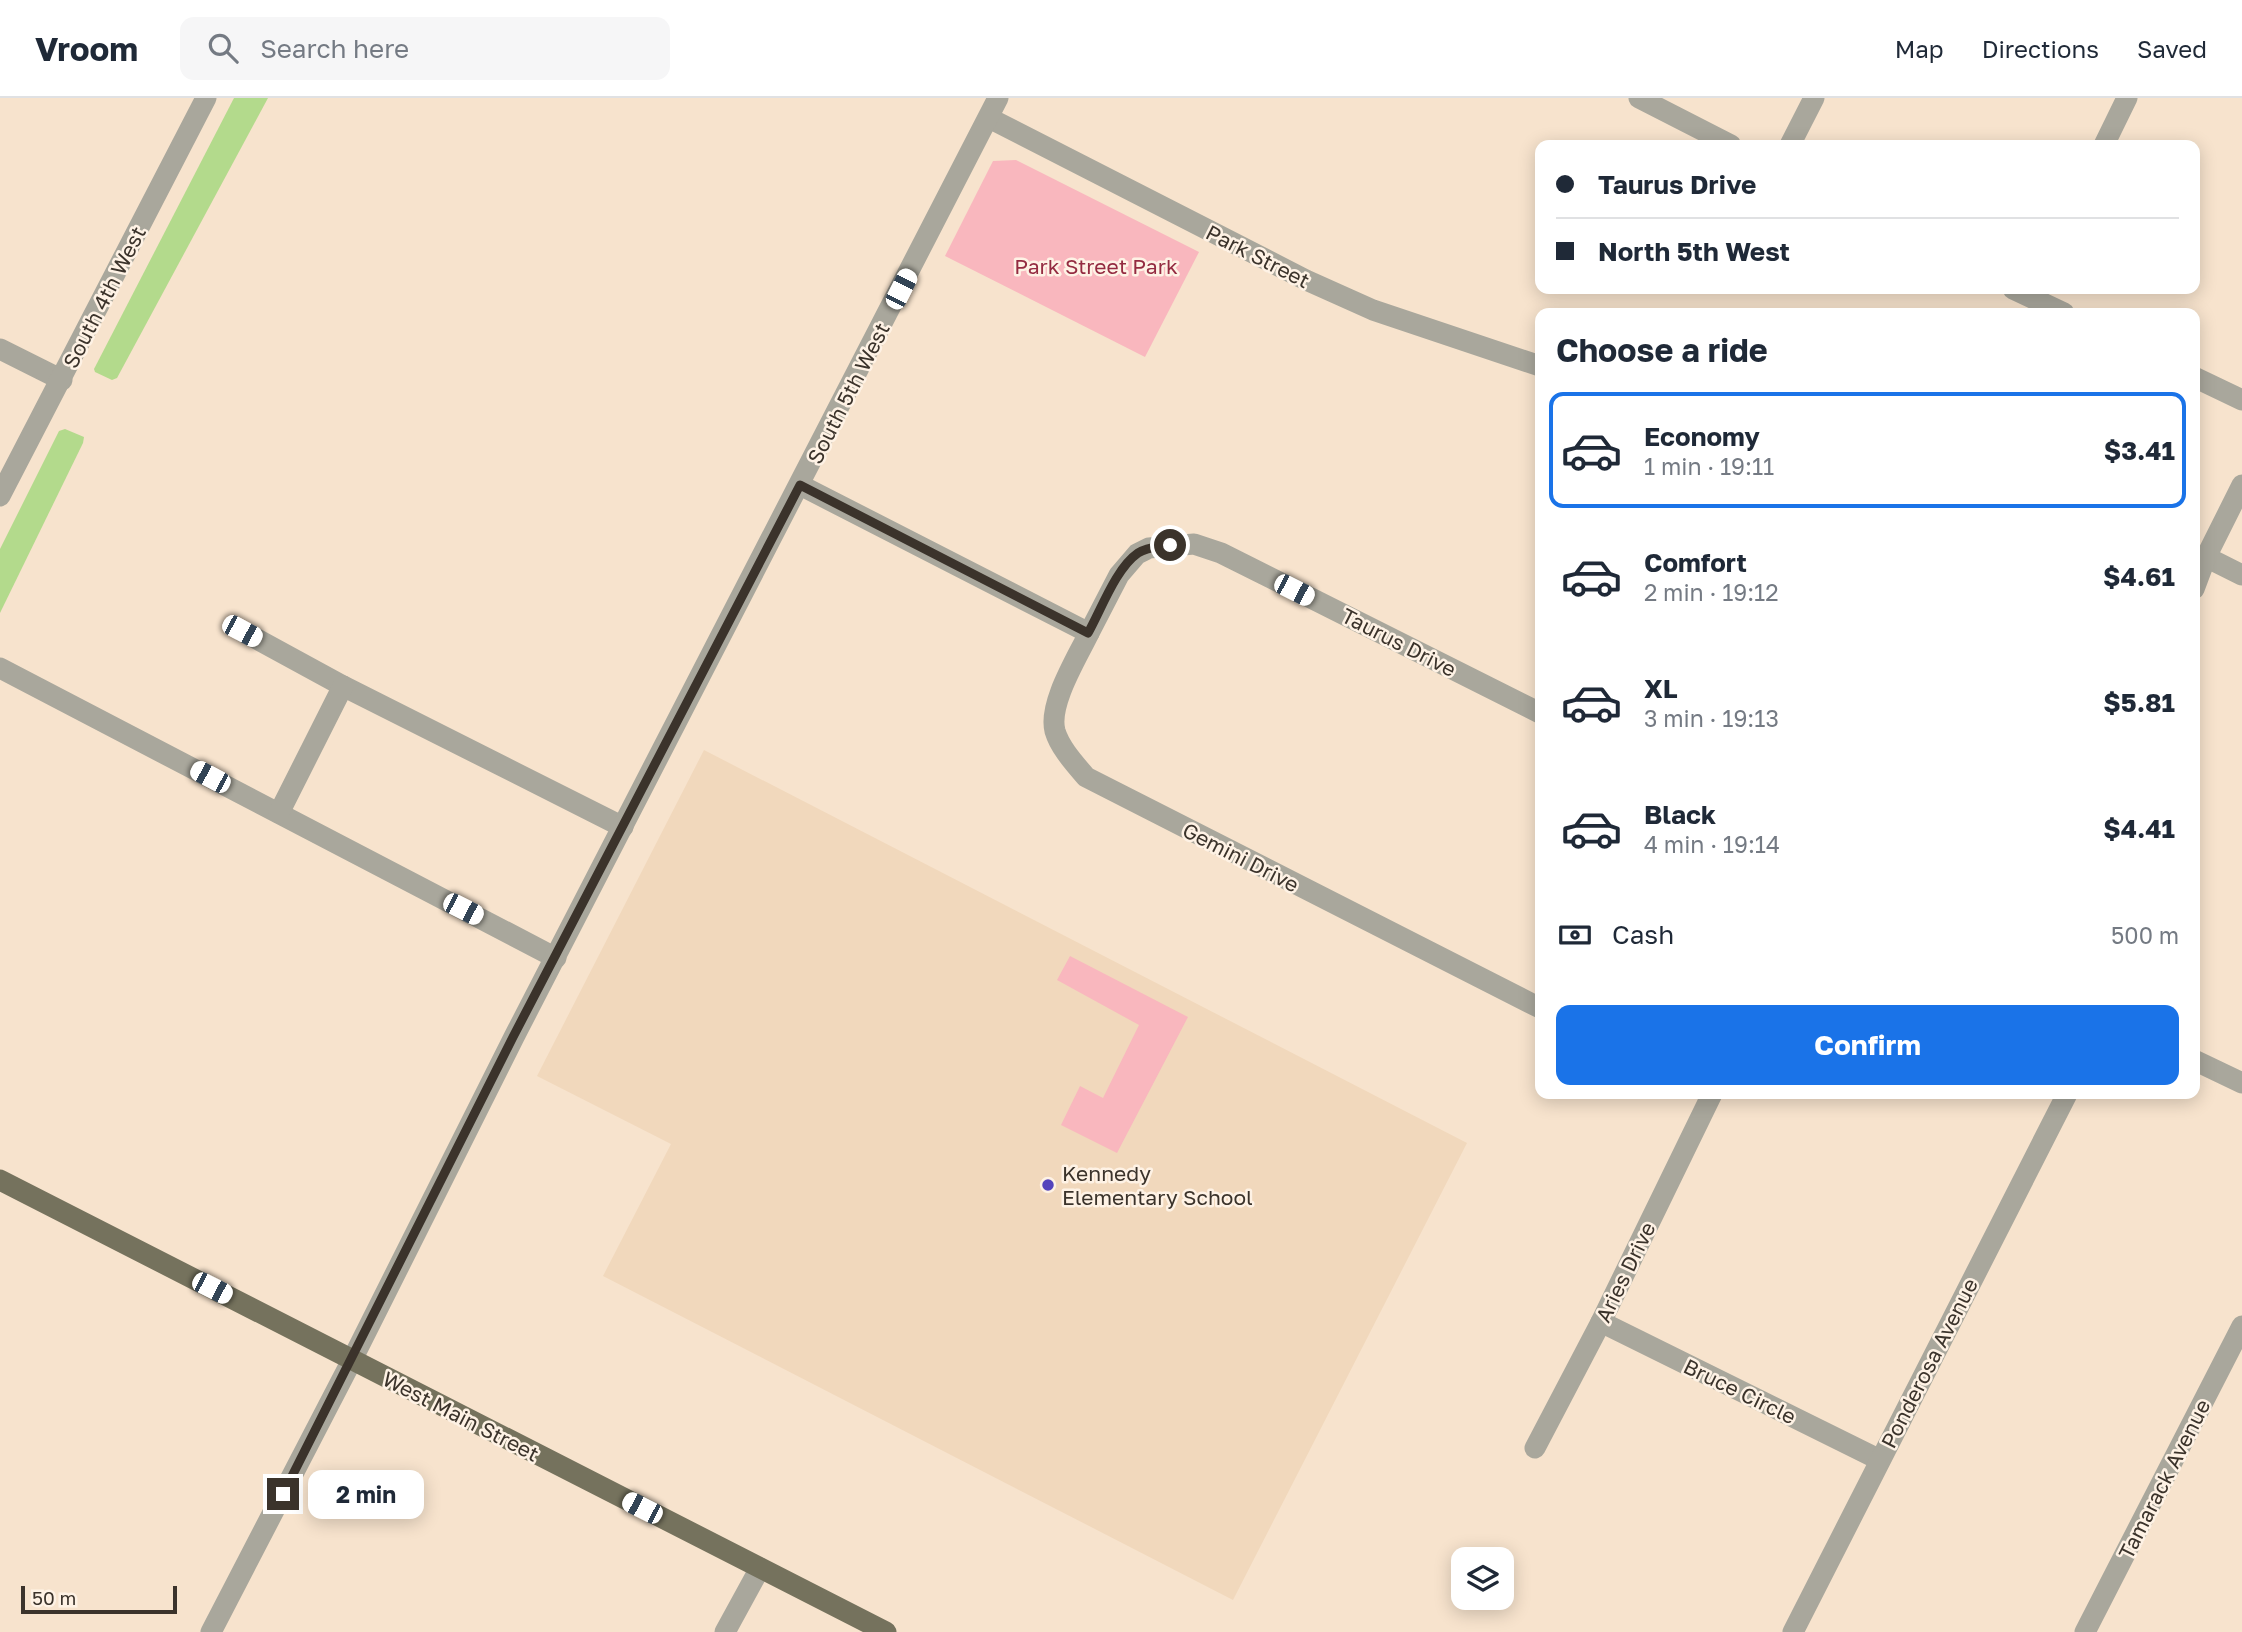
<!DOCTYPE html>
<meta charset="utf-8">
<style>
:root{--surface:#fff;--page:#f6f6f7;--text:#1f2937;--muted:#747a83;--line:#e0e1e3;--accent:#1a73e8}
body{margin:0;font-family:"Golos Text",sans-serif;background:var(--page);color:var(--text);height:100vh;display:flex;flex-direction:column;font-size:26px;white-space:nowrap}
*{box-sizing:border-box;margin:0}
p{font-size:23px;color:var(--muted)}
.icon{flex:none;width:38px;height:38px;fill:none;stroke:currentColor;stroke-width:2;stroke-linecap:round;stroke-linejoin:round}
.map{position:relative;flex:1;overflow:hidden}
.details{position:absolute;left:1535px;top:210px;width:665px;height:791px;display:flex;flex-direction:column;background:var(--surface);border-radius:14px;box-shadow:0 4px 18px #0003}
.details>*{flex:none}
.guide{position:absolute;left:1535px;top:42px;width:665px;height:154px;border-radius:14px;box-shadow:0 4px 18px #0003;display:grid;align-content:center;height:154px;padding:0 21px;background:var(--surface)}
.buttons{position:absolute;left:1451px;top:1449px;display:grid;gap:14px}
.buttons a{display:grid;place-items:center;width:63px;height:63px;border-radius:14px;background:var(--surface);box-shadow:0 4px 18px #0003;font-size:35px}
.scale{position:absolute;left:21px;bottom:18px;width:156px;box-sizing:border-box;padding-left:7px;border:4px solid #3b332b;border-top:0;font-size:19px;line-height:24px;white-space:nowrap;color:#3b332b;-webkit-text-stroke:5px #fef2e5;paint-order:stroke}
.end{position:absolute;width:32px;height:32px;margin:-16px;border:9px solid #3b332b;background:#fff;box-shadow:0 0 0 4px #fff}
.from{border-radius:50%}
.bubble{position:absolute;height:49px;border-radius:14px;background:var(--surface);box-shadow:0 4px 18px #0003;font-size:23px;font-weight:700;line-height:49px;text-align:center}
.car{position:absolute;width:21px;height:42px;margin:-21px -10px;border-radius:9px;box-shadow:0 0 5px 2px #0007;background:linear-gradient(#fff 24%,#345 0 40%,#fff 0 76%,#345 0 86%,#fff 0)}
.guide b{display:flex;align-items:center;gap:24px;height:66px;font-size:26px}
.guide b+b{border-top:2px solid var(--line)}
.guide i{width:18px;height:18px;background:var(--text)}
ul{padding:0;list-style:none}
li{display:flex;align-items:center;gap:21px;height:116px;margin:0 14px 10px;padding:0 7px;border:4px solid transparent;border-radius:14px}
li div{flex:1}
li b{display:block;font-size:26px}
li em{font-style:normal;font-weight:700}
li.active{border-color:var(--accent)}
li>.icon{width:63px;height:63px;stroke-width:1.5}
h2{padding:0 21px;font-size:32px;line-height:84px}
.pay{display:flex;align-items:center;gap:18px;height:77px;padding:0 21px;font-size:26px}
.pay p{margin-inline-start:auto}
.primary-button{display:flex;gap:14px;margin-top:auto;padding:14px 21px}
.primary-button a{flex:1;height:80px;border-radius:14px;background:var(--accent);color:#fff;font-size:28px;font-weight:700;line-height:80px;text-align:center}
header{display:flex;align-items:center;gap:42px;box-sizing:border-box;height:98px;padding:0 35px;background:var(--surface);border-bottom:2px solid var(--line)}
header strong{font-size:33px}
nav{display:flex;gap:38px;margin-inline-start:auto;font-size:24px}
.search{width:490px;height:63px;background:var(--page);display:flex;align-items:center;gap:18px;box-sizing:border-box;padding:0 24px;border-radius:14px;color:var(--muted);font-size:26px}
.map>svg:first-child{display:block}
.built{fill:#f1d8bc}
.green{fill:#f9b7be}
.water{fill:#b3da8c}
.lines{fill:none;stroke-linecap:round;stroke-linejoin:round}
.minor{stroke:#a9a79c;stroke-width:21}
.major{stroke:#75725d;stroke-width:21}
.route{stroke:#3b332b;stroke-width:9}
.poi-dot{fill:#5544bc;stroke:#fef2e5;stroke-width:2.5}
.labels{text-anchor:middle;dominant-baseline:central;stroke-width:5;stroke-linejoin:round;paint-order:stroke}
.street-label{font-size:21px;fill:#3b332b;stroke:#fef2e5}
.park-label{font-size:21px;fill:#942b41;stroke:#fef2e5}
.poi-label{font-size:21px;fill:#3b332b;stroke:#fef2e5;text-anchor:start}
</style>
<header>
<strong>Vroom</strong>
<div class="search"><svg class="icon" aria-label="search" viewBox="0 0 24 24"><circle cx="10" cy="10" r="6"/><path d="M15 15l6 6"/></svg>Search here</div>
<nav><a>Map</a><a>Directions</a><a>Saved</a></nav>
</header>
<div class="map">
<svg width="2242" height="1534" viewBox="0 0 2242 1534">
<rect width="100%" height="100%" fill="#f7e3cd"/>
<polygon class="built" points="704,652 1467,1045 1233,1502 603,1178 671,1046 537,978"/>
<g class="green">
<polygon points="1016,62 1199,154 1145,259 945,158 993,63"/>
<polygon points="1070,858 1188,919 1117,1055 1061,1027 1080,988 1103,1000 1139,927 1057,882"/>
</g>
<g class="water">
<polygon points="234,0 268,0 117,280 112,282 95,274 94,271"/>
<polygon points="65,331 84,339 83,345 0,515 0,451 59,333"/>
</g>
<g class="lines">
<g class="minor">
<polyline points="1639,0 1731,47"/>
<polyline points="989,20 1306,182 1373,212 1540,268"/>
<polyline points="1790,47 1814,0"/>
<polyline points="2104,47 2127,0"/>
<polyline points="2013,191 2064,215"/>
<polyline points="0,251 62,282"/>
<polyline points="2194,279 2242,302"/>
<polyline points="800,387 1089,535 1119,477 1137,456 1149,450 1194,446 1221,455 1540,615"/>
<polyline points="0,398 206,0"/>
<polyline points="2206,459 2242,477"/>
<polyline points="2194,491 2206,459 2242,387"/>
<polyline points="242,533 343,588 623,729"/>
<path d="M1089,535C1077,560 1048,606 1055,633C1060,650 1075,666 1086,679L1540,910"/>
<polyline points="0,570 556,860"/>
<polyline points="279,715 343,588"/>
<polyline points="2194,962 2242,985"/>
<polyline points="1601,1224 1880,1362"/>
<polyline points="1535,1350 1601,1224 1712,996"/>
<polyline points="211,1534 352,1262 514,939 998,0"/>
<polyline points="725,1534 760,1470"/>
<polyline points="1793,1534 2067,996"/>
<polyline points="2085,1534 2242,1228"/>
</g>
<polyline class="major" points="0,1082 886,1534"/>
</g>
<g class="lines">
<path class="route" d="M283,1396L513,939L800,387L1088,535C1101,512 1116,470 1138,455C1147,449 1159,449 1170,447"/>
</g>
<circle class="poi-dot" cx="1048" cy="1087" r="7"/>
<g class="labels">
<g class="street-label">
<text transform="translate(1258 158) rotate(27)">Park Street</text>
<text transform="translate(104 199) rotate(-63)">South 4th West</text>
<text transform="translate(848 295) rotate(-63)">South 5th West</text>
<text transform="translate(1399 544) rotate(27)">Taurus Drive</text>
<text transform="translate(1241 759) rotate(27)">Gemini Drive</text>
<text transform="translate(1625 1174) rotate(-64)">Aries Drive</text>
<text transform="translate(1929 1265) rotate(-63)">Ponderosa Avenue</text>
<text transform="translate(1740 1293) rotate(26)">Bruce Circle</text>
<text transform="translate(461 1318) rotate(27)">West Main Street</text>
<text transform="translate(2164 1381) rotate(-63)">Tamarack Avenue</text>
</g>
<g class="park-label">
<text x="1096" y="168">Park Street Park</text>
</g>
<g class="poi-label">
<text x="1062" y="1075">Kennedy<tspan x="1062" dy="24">Elementary School</tspan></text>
</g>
</g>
</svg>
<div class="buttons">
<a><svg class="icon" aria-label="layers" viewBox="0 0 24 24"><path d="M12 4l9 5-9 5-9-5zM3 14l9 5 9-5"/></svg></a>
</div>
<div class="scale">50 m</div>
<i class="end from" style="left:1170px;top:447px"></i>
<i class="end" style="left:283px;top:1396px"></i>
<div class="bubble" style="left:308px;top:1372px;width:116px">2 min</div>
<i class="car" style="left:901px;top:191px;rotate:27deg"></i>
<i class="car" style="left:1294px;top:492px;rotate:117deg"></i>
<i class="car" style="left:242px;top:533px;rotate:118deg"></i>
<i class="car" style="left:210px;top:679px;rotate:298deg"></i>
<i class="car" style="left:463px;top:811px;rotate:117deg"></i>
<i class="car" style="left:212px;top:1190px;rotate:117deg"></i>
<i class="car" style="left:642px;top:1410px;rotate:297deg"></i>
<div class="guide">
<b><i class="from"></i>Taurus Drive</b>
<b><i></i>North 5th West</b>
</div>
<section class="details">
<h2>Choose a ride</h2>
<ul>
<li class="active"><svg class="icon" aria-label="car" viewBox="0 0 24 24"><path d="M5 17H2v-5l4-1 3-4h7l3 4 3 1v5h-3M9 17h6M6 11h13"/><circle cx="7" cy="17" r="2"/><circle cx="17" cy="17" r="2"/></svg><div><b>Economy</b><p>1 min · 19:11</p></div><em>$3.41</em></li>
<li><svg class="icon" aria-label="car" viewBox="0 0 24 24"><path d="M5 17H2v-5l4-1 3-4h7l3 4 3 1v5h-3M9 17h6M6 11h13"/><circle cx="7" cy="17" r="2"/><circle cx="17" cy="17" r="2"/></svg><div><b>Comfort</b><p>2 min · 19:12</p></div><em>$4.61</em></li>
<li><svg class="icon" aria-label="car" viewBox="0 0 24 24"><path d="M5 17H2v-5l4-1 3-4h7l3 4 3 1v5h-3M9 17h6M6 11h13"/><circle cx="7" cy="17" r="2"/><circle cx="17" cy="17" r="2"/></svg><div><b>XL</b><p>3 min · 19:13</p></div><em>$5.81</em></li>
<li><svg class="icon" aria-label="car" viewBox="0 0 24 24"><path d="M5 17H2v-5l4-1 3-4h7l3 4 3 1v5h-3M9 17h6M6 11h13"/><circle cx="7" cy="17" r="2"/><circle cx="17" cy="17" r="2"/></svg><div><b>Black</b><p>4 min · 19:14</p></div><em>$4.41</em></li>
</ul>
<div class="pay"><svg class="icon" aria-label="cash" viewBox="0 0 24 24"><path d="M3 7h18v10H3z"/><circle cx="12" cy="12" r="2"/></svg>Cash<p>500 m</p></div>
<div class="primary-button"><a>Confirm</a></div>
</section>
</div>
